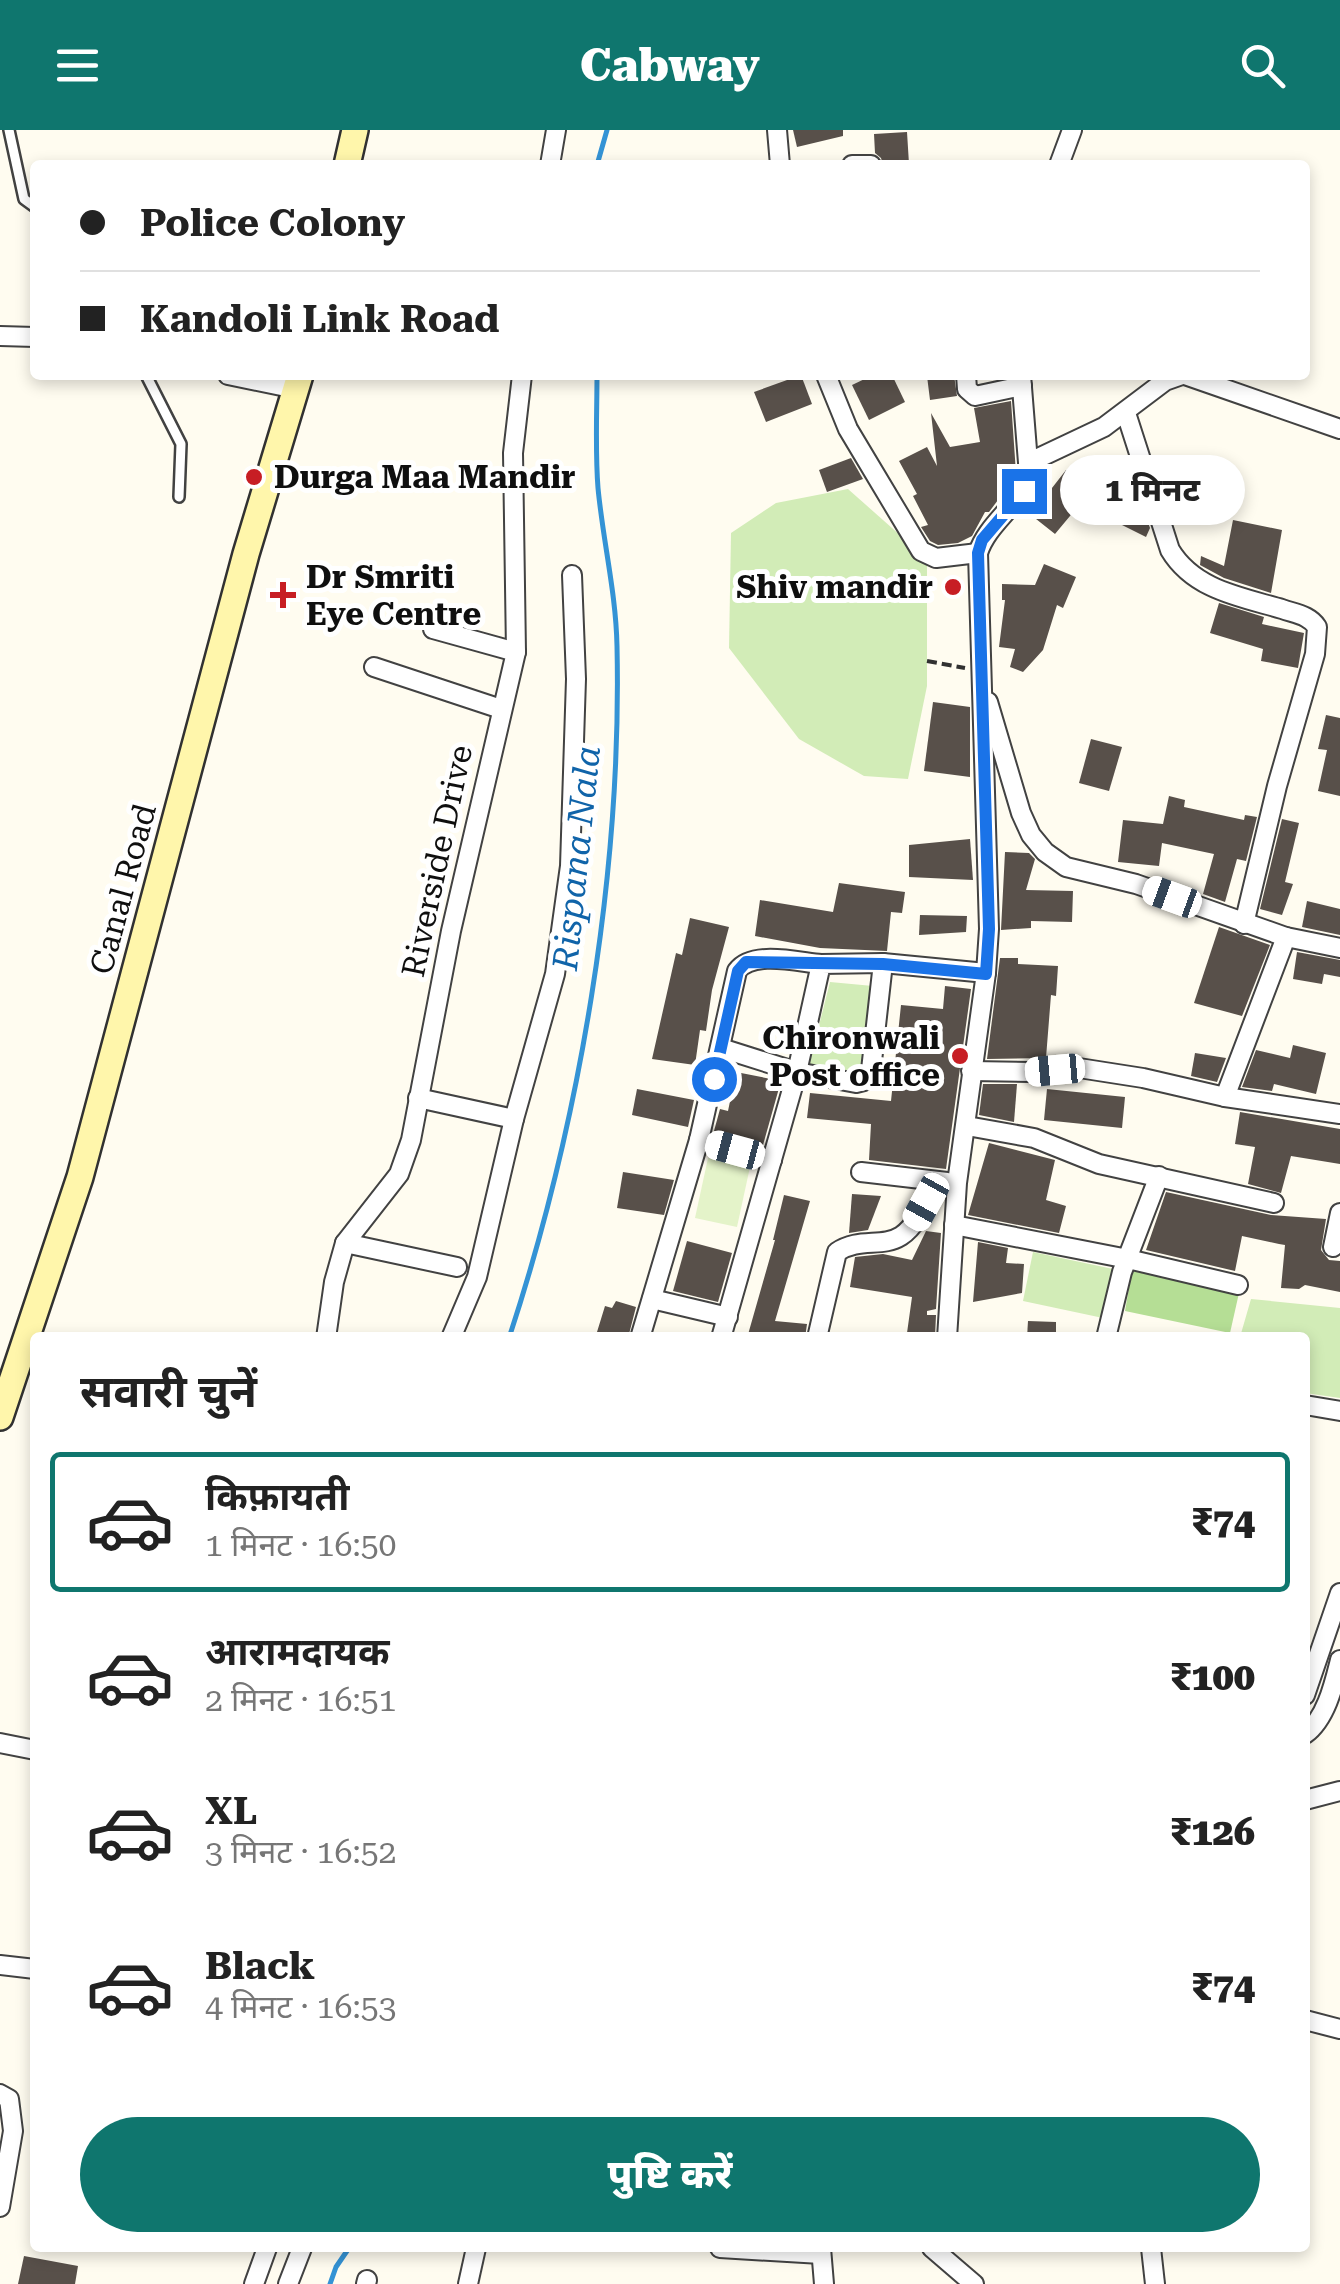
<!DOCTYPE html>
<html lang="hi">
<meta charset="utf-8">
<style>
:root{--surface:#fff;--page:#f6f6f6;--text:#222;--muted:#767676;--line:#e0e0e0;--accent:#0f766e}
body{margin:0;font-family:"Roboto Serif","Noto Sans Devanagari",serif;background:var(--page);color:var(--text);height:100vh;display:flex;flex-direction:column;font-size:38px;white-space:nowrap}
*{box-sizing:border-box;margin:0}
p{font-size:32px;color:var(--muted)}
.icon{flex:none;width:55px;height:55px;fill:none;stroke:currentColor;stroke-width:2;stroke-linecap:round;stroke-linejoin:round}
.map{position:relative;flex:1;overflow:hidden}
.sheet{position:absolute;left:30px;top:1202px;width:1280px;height:920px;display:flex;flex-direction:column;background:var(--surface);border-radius:10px;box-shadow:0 5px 15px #0003}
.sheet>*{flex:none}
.guide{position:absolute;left:30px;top:30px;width:1280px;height:220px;border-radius:10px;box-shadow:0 5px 15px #0003;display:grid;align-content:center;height:220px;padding:0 50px;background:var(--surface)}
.end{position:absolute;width:45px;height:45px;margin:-22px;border:12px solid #1a73e8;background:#fff;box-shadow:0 0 0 5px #fff}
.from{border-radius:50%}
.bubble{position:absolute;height:70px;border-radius:35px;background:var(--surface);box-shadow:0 5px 15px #0003;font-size:32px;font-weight:800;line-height:70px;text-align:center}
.car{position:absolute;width:30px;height:60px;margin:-30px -15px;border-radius:12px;box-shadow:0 0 8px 2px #0007;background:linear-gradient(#fff 24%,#345 0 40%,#fff 0 76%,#345 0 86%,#fff 0)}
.guide b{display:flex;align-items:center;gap:35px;height:95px;font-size:38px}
.guide b+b{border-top:2px solid var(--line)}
.guide i{width:25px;height:25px;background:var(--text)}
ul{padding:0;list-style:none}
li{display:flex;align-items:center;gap:30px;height:140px;margin:0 20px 15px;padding:0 30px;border:5px solid transparent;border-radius:10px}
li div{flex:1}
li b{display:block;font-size:38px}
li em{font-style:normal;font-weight:800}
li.active{border-color:var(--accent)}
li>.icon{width:90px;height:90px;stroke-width:1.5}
h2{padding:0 50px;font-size:45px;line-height:120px}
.primary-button{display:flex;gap:20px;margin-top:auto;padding:20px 50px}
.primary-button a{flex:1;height:115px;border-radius:60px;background:var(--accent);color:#fff;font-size:40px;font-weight:800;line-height:115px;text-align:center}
header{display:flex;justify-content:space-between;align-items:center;height:130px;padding:0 50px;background:var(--accent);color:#fff;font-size:45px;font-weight:800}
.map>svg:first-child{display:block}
.green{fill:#d2ecb7}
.forest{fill:#b5de95}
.pitch{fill:#e4f3c9}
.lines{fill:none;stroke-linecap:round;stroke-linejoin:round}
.stream{stroke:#3493d5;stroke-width:5}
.building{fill:#58504a}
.lane-casing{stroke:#424242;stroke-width:14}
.street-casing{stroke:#424242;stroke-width:22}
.secondary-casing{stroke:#313131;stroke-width:30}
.path{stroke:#313131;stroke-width:4;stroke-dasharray:10 5;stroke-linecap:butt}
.lane{stroke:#fff;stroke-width:9}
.street{stroke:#fff;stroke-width:18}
.secondary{stroke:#fff6ab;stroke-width:25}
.route{stroke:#1a73e8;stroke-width:12}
.poi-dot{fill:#c71e24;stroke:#fff;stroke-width:4}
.labels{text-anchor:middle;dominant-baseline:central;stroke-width:10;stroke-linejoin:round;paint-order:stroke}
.poi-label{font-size:32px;font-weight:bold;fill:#0f0f0f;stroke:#fff;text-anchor:start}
.street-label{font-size:32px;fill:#0f0f0f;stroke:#fff}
.water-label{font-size:35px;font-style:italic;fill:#1064a9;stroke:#fff}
</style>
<header><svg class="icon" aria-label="menu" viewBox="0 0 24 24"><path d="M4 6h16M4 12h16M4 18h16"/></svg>Cabway<svg class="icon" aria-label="search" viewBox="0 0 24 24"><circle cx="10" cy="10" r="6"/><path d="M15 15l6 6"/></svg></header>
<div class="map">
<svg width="1340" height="2154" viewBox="0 0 1340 2154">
<rect width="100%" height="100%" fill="#fffcf0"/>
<g class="green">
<polygon points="848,359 927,429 927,556 908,649 864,646 799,609 729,518 731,403 776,373"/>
<polygon points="830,852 873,856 865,944 809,935"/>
<polygon points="1033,1122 1113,1139 1103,1188 1023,1171"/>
<polygon points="1251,1169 1340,1178 1340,1268 1305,1263 1305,1208 1240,1207"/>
</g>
<polygon class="forest" points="1132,1141 1239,1163 1230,1203 1125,1181"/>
<polygon class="pitch" points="708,1028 750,1037 737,1097 695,1088"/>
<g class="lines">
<g class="stream">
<polyline points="597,35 607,0"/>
<path d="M509,1208C580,992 622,743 617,516C616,463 603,411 598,358C595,321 597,282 597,245"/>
<polyline points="330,2154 336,2137 349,2118"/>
</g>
</g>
<g class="building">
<polygon points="793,0 843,0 843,6 797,17"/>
<polygon points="907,2 909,34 883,35 881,28 875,23 874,4"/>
<polygon points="801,245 812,274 766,292 754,262"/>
<polygon points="873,245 892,245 905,272 869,290 852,255"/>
<polygon points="937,245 954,245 957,266 930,270 927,246"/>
<polygon points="1011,271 1016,343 1013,350 989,382 985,382 972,406 958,413 938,415 930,411 921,397 928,395 913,366 917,364 899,331 927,317 937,336 931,283 950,317 980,312 974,278"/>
<polygon points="851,328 863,349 827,362 819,340"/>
<polygon points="1066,340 1078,348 1084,344 1107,361 1117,341 1134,349 1136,356 1130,369 1142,375 1150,398 1146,407 1080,374 1055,404 1031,385"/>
<polygon points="1233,390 1282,400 1271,463 1224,448 1200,435 1201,426 1224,436"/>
<polygon points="1044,434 1076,447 1063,478 1057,475 1043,520 1023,542 1010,537 1015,519 999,517 1005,470 1002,470 1002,454 1035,455"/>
<polygon points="1219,473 1264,487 1262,494 1304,503 1298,538 1261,531 1263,519 1210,503"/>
<polygon points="933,572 970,577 970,647 924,641"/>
<polygon points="1326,585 1340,588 1340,666 1318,661 1327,620 1318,619"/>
<polygon points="1091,609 1122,617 1109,661 1079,653"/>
<polygon points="1169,666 1185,670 1184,677 1244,690 1245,685 1257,687 1246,731 1237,729 1225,772 1203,764 1214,724 1162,713 1159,736 1118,732 1123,690 1163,694"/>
<polygon points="1282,689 1299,693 1285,752 1293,754 1282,785 1260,779"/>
<polygon points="970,709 973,750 909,747 909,715"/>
<polygon points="1005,722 1029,723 1035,729 1026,760 1073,761 1072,792 1031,791 1031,798 1001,800"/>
<polygon points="839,753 905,762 902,783 891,782 887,821 820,818 755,806 760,770 833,782"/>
<polygon points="1307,771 1340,779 1340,805 1302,797"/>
<polygon points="920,785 967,786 966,802 919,805"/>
<polygon points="690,788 729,797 712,860 706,901 700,900 695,935 652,929 676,823 682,825"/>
<polygon points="1219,797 1270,815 1242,886 1194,873"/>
<polygon points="1297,822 1340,830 1340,847 1324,844 1322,854 1293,849"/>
<polygon points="1000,828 1018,828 1018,834 1058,836 1056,866 1051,865 1046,928 987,929"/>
<polygon points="945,856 971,859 946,1039 869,1030 871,994 807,988 810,963 891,971 901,875 943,879"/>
<polygon points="1293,915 1326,923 1316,964 1274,954 1272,961 1242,957 1256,920 1290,928"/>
<polygon points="1195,923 1226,928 1217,952 1191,946"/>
<polygon points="736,942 781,951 763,1015 714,1001 720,979 728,981"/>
<polygon points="983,954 1017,954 1014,992 979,985"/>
<polygon points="637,959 694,970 688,997 632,985"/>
<polygon points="1047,959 1125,967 1122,998 1044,990"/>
<polygon points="1240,982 1340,999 1340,1034 1291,1026 1281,1063 1248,1054 1255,1017 1235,1014"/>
<polygon points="989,1013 1055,1030 1046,1070 1066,1076 1059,1103 968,1085"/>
<polygon points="623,1042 674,1050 664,1085 617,1078"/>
<polygon points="1166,1062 1271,1085 1326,1089 1321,1120 1329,1130 1340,1131 1340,1162 1305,1155 1299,1159 1281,1158 1285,1115 1279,1114 1242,1106 1235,1141 1146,1120"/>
<polygon points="852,1064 881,1066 868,1100 849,1103"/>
<polygon points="784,1065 810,1071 775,1191 807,1194 805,1208 747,1208 775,1110 773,1110"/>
<polygon points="926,1101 941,1103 936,1179 927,1181 927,1185 936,1185 935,1207 907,1203 912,1167 850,1157 855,1127 883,1124 912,1130"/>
<polygon points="687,1111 732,1123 718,1172 673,1161"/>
<polygon points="978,1112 1008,1118 1006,1133 1024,1134 1022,1163 973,1172"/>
<polygon points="616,1171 636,1177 628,1208 613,1208 597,1202 605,1176 612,1178"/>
<polygon points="1028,1191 1056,1192 1056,1208 1027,1208"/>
<polygon points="24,2126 78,2136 75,2154 18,2154"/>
</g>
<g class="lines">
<g class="lane-casing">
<g id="lane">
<polyline points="9,0 24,69 35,77"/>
<polyline points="146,245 181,314 179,367"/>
</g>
</g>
<g class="street-casing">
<g id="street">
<polyline points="777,0 780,35"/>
<polyline points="550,35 556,0"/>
<polyline points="852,35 871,35"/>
<polyline points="1059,35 1072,0"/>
<polyline points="0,206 35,207"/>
<polyline points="228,245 296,259"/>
<polyline points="826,245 848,299 921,421 936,428 978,423"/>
<polyline points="966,245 967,259 975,266 1022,256"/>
<polyline points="1185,245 1340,299"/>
<path d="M1126,283L1170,420C1194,460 1241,467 1282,479C1296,484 1309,485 1317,497L1315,524L1277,656L1244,794"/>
<polyline points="1030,332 1104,297 1165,251 1182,245"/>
<polyline points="433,499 516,522"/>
<polyline points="374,537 501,579"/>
<polyline points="988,572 1021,683 1031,705 1045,722 1066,737 1136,754 1286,807 1340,818"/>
<polyline points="721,918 797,942 856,953 864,951 871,940 883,833"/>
<polyline points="971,941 1031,942 1079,938 1143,948 1225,967 1340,984"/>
<polyline points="1225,967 1286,807"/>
<polyline points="418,968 514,989"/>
<polyline points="967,996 1034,1008 1099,1034 1274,1073"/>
<polyline points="699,1010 772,1030"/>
<polyline points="861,1042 947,1052"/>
<polyline points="954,1095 1128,1129 1238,1155"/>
<polyline points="345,1113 457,1137"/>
<polyline points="1333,1117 1340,1083"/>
<polyline points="652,1169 728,1187"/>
<polyline points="326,1208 334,1152 345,1113 399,1044 411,1010 451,801 516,522 513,323 522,245"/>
<polyline points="451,1208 477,1147 514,989 555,844 570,736 576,549 572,445"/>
<path d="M640,1208L699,1010L737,841C752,820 798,832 821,834"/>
<polyline points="721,1208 797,942 821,834 883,833 986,843"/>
<path d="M817,1208L837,1122C859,1107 882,1118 901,1106C918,1095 928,1068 937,1051"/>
<path d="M947,1208L957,1053L986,843L989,799L978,423C988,392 1020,376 1029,345L1021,245"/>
<polyline points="1106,1208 1122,1142 1159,1046"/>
<polyline points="1305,1275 1340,1281"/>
<polyline points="1305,1565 1340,1463"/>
<path d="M1305,1604C1326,1589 1334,1554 1340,1530"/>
<polyline points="0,1613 35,1620"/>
<polyline points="1305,1670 1340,1661"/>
<polyline points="0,1835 35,1839"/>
<polyline points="1305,1890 1340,1899"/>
<polyline points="0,1964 9,1969 13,2001 0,2077"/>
<polyline points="720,2118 821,2124"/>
<polyline points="821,2118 824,2154"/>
<polyline points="932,2118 974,2154"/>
<polyline points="1151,2118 1155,2154"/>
<polyline points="254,2154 267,2118"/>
<polyline points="288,2154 302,2118"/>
<polyline points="366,2154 367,2150"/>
<polyline points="468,2154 476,2118"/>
</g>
</g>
<g class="secondary-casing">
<g id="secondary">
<polyline points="347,35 355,0"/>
<polyline points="0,1287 80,1047 246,424 300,245"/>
</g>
</g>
<polyline class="path" points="927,531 965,538"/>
<use href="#lane" class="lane"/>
<use href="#street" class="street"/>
<use href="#secondary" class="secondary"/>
</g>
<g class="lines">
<polyline class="route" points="714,949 738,841 746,832 883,834 986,844 989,799 978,423 982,410 1024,361"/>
</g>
<g class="poi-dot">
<circle cx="254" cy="347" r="10"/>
<circle cx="953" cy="457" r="10"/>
<path d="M278 450h10v10h10v10h-10v10h-10v-10h-10v-10h10z"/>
<circle cx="960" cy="926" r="10"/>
</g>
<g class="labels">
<g class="poi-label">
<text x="274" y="347">Durga Maa Mandir</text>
<text x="306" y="447">Dr Smriti<tspan x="306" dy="37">Eye Centre</tspan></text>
<text x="933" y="457" text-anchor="end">Shiv mandir</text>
<text x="940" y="908" text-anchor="end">Chironwali<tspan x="940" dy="37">Post office</tspan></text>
</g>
<g class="street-label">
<text transform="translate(437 731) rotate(-78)">Riverside Drive</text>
<text transform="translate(123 759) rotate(-75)">Canal Road</text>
</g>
<g class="water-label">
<text transform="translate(577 728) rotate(-84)">Rispana Nala</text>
</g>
</g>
</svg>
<i class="end from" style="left:714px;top:949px"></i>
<i class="end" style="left:1024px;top:361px"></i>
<div class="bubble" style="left:1060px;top:325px;width:185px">1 मिनट</div>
<i class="car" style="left:1172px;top:767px;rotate:290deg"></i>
<i class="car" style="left:1055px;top:940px;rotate:265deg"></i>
<i class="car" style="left:735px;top:1020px;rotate:285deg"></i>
<i class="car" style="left:926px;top:1072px;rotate:209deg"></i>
<div class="guide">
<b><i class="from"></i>Police Colony</b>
<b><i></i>Kandoli Link Road</b>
</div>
<section class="sheet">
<h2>सवारी चुनें</h2>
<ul>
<li class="active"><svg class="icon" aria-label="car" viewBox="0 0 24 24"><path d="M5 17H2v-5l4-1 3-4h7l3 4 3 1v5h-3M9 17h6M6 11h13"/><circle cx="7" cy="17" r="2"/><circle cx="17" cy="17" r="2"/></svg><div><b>किफ़ायती</b><p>1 मिनट · 16:50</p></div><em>₹74</em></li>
<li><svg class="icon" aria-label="car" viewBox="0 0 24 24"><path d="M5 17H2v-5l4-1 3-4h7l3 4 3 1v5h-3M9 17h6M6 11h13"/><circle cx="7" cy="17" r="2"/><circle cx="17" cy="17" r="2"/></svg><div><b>आरामदायक</b><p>2 मिनट · 16:51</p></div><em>₹100</em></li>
<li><svg class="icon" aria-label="car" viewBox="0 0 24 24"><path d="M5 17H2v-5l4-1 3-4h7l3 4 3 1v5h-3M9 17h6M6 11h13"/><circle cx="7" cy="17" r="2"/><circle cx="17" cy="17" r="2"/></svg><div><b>XL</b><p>3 मिनट · 16:52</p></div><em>₹126</em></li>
<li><svg class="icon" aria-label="car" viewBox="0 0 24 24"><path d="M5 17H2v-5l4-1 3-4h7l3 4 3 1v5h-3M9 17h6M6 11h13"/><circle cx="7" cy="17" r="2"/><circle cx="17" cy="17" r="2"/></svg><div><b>Black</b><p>4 मिनट · 16:53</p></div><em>₹74</em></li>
</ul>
<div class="primary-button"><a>पुष्टि करें</a></div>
</section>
</div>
